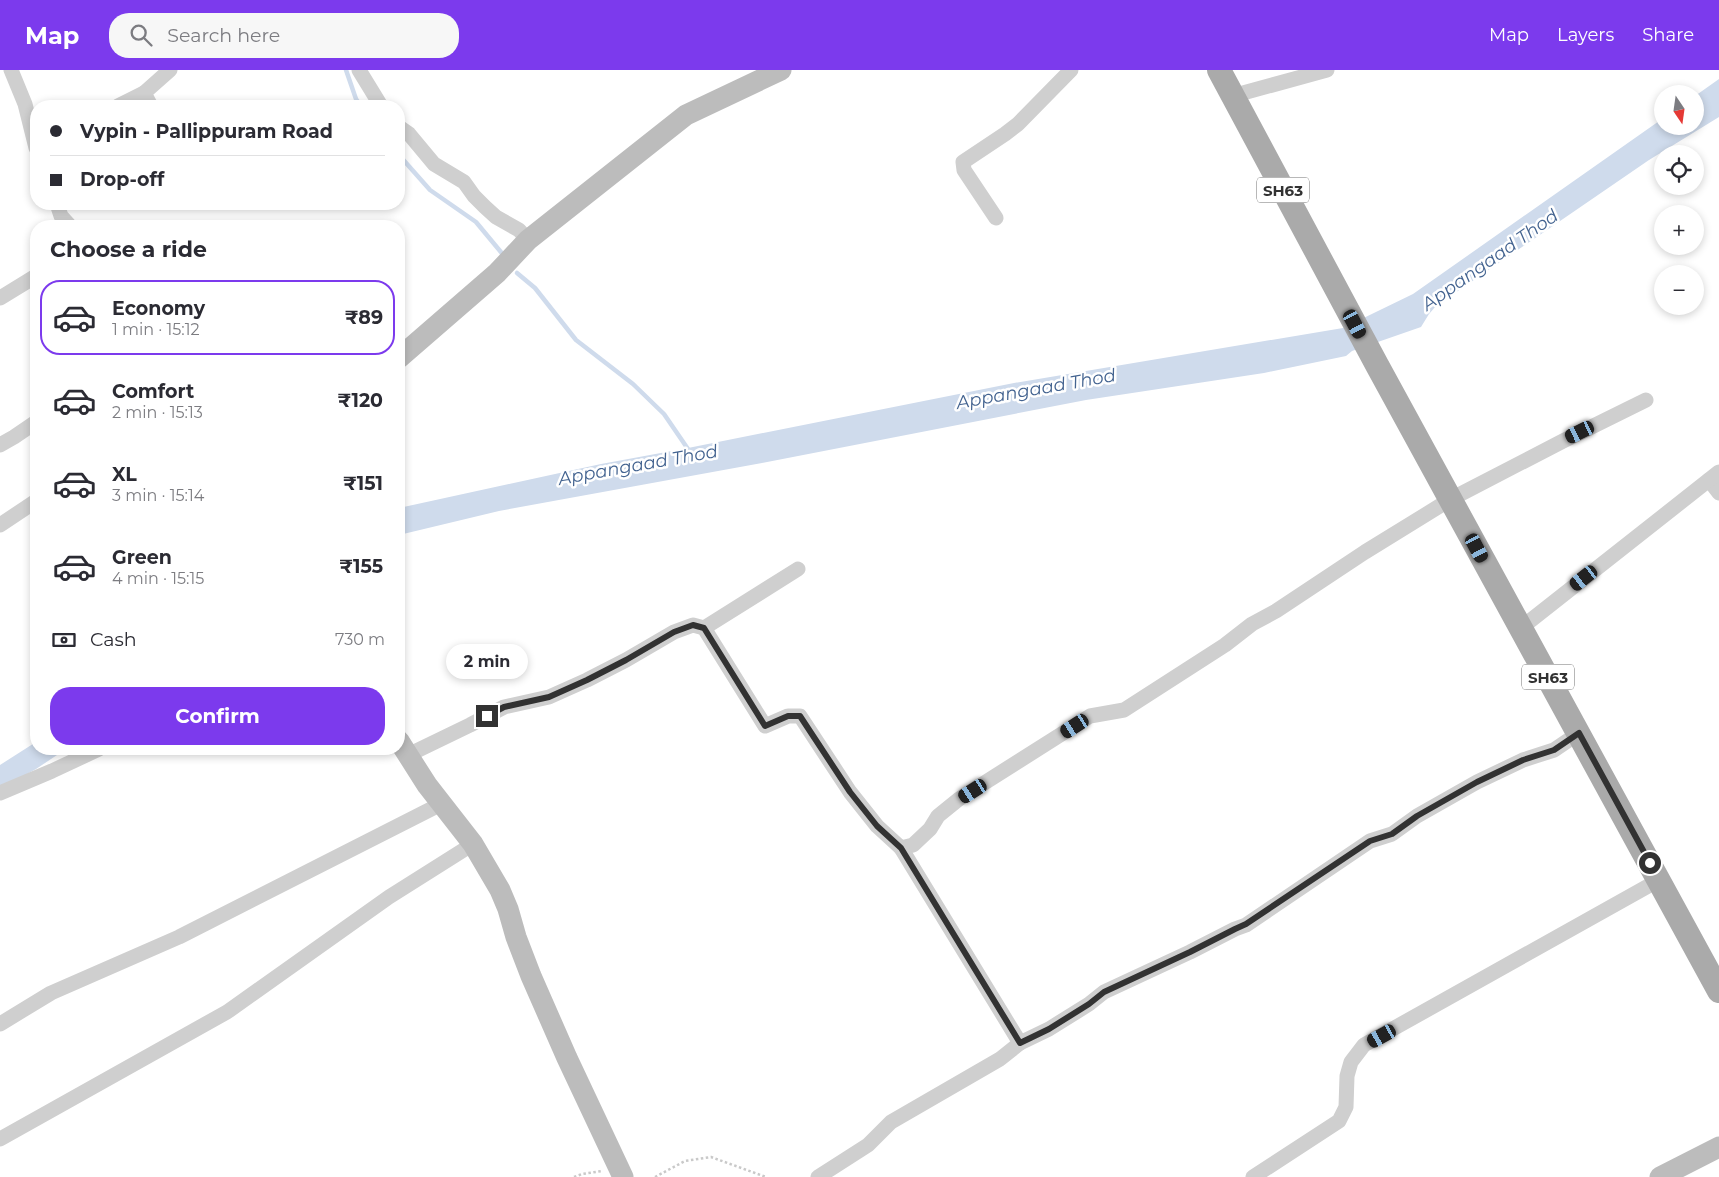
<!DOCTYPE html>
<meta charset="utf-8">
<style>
:root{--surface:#fff;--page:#f7f7f7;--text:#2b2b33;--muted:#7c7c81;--line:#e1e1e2;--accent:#7c3aed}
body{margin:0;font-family:Montserrat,sans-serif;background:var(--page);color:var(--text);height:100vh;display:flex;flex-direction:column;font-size:19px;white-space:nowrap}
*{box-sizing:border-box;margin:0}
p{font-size:16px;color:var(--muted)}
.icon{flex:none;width:28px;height:28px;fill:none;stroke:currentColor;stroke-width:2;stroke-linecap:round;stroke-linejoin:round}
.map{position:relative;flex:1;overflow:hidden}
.panel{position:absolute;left:30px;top:150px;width:375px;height:535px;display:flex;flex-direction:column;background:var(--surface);border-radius:20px;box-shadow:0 2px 8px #0003}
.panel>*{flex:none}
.guide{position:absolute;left:30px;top:30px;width:375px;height:110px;border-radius:20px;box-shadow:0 2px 8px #0003;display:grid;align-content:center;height:110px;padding:0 20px;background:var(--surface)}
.needle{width:32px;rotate:167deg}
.fabs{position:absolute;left:1654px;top:15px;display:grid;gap:10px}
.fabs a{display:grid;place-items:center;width:50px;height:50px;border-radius:50%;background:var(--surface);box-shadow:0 2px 8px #0003;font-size:25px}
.end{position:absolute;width:22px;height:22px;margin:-11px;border:6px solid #323232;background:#fff;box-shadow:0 0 0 2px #fff}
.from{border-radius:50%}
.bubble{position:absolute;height:35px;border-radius:18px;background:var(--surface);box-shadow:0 2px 8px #0003;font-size:16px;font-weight:700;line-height:35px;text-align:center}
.car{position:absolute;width:15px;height:30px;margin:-15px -8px;border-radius:6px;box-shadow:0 0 4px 1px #0007;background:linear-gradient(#222 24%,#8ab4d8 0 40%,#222 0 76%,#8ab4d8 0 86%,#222 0)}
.guide b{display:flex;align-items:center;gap:18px;height:48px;font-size:19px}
.guide b+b{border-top:1px solid var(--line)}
.guide i{width:12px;height:12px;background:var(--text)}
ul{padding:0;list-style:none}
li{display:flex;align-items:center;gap:15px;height:75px;margin:0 10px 8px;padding:0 10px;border:2px solid transparent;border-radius:20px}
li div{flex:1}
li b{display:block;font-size:19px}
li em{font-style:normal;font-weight:700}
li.active{border-color:var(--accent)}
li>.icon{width:45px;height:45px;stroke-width:1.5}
h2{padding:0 20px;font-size:22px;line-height:60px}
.pay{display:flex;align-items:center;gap:12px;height:55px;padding:0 20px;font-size:19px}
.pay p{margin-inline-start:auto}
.cta{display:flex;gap:10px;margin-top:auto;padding:10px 20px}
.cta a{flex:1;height:58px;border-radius:20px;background:var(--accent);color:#fff;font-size:20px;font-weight:700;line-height:58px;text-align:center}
header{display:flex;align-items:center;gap:30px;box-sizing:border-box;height:70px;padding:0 25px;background:var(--accent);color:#fff}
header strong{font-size:24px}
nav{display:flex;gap:28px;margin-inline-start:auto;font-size:18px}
.search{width:350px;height:45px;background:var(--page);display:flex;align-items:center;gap:12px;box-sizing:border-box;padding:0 18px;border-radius:20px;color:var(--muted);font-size:19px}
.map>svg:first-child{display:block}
.water{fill:#cfdbec}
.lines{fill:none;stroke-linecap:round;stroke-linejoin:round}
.stream{stroke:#cfdbec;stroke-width:4.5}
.path{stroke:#c9c9c9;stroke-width:2.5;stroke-dasharray:2.5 2.5;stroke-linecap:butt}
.street{stroke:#cfcfcf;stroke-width:15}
.secondary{stroke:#bcbcbc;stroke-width:21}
.primary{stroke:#aaa;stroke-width:24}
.route{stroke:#323232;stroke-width:6}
.labels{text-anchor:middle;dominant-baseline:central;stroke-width:5;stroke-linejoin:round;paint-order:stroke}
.shield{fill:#fff;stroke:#707070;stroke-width:1}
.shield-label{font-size:15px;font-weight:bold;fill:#323232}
.water-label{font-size:18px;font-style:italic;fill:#436390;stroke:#fff}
</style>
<header>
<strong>Map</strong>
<div class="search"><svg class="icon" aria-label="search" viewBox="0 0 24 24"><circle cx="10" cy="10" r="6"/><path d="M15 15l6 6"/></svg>Search here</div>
<nav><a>Map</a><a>Layers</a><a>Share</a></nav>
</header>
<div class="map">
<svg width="1719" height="1107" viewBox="0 0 1719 1107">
<rect width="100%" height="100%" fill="#fff"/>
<g class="water">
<polygon points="1719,9 1719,47 1649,90 1436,236 1429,244 1421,257 1352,281 1346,286 1264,303 1086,330 762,393 499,441 399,465 399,438 601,394 688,378 1014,313 1343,258 1413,224 1662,49 1662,56 1695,56 1695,26"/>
<polygon points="36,672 36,679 66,679 36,699 0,719 0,695"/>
</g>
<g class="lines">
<g class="stream">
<polyline points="346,0 356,29 361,36"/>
<polyline points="399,85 430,120 476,152 505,187"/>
<polyline points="517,203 535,218 576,270 633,314 664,344 690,382"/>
</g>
<g class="path">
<polyline points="574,1107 582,1104 602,1101"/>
<polyline points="655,1107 685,1091 711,1087 766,1107"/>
</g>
<g class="street">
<polyline points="11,0 25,34 36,78"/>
<polyline points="359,0 381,36"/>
<polyline points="1232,26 1327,0"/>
<polyline points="118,36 144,23"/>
<polyline points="151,36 144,23 170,0"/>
<polyline points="399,57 409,64 434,94 464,112 474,126 485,137 496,147 519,160 528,170"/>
<polyline points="57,134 61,146 70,156"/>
<polyline points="996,148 964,100 963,92 1005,64 1018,54 1071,0"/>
<polyline points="0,228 36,206"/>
<polyline points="0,375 14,367 36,352"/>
<polyline points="1709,410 1719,423"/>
<polyline points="0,455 36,431"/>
<polyline points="704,558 798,499"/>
<polyline points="1521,558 1719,402"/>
<polyline points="408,685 470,655 504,637 549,627 587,610 626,590 674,562 693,555 704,558 765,656 788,646 800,646 850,722 877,756 901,778 913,775 930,759 938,746 959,729 1090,646 1124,640 1225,575 1252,554 1276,541 1365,482 1451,429 1563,371 1646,330"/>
<polyline points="0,723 52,701 99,679"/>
<polyline points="901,778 1020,973"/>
<polyline points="0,954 51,923 179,867 441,734"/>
<polyline points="0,1069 227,942 389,827 473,774"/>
<polyline points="818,1107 868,1075 891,1052 1000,989 1020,973 1049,959 1089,934 1104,922 1190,882 1235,859 1246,855 1370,771 1392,764 1417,746 1477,712 1523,690 1554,680 1579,663"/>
<polyline points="1253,1107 1339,1051 1346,1037 1347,1006 1351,992 1364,975 1659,810"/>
</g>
<g class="secondary">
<polyline points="399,288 497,203 528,170 686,45 781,0"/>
<polyline points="399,671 427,715 473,774 500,820 508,839 516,867 531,906 567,988 623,1107"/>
<polyline points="1660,1107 1719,1077"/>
</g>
<polyline class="primary" points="1219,0 1377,295 1719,921"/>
</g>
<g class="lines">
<polyline class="route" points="487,646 504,637 549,627 587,610 626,590 674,562 693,555 704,558 765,656 788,646 800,646 850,722 877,756 901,778 1020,973 1049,959 1089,934 1104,922 1190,882 1235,859 1246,854 1370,771 1392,764 1417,746 1477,712 1523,690 1554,680 1579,663 1650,793"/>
</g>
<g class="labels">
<g class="shield">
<rect x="1257" y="107.5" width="52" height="25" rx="4"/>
<rect x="1522" y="594.5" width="52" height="25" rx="4"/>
</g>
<g class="shield-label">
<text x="1283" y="120">SH63</text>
<text x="1548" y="607">SH63</text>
</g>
<g class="water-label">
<text transform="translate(1490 190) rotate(-35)">Appangaad Thod</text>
<text transform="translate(1036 319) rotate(-10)">Appangaad Thod</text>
<text transform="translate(638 395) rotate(-10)">Appangaad Thod</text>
</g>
</g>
</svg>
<div class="fabs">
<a><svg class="needle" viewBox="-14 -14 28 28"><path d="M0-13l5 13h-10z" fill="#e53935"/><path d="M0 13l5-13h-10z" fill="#7c7c81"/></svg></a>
<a><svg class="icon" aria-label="locate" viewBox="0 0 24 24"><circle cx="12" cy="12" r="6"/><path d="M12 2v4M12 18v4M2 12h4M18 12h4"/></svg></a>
<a>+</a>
<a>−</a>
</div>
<i class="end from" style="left:1650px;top:793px"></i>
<i class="end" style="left:487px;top:646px"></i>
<div class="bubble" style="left:446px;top:574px;width:82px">2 min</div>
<i class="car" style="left:1355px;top:254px;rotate:152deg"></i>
<i class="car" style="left:1580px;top:362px;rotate:244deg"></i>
<i class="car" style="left:1477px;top:478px;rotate:152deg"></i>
<i class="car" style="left:1584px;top:508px;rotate:232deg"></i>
<i class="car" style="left:1075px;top:656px;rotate:237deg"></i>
<i class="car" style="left:973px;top:721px;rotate:238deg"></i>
<i class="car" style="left:1382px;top:966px;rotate:241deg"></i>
<div class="guide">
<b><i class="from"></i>Vypin - Pallippuram Road</b>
<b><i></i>Drop-off</b>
</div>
<section class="panel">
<h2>Choose a ride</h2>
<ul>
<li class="active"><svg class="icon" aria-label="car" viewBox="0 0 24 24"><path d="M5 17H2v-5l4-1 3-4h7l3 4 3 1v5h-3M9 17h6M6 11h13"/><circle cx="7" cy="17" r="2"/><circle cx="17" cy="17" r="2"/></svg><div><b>Economy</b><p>1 min · 15:12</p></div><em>₹89</em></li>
<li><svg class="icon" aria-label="car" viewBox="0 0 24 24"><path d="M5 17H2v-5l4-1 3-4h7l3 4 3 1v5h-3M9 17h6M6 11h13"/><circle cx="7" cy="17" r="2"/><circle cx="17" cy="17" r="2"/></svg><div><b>Comfort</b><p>2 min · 15:13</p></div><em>₹120</em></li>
<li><svg class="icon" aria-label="car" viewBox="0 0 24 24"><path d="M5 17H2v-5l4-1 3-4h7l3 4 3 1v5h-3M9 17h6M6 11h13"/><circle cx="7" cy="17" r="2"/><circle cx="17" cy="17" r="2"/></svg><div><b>XL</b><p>3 min · 15:14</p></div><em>₹151</em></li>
<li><svg class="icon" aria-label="car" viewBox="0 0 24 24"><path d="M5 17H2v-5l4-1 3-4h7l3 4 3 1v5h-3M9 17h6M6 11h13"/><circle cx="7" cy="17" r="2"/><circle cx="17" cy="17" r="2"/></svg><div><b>Green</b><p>4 min · 15:15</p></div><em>₹155</em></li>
</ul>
<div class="pay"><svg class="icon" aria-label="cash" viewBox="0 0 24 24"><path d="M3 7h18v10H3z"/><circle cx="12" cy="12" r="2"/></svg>Cash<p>730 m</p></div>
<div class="cta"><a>Confirm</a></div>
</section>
</div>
